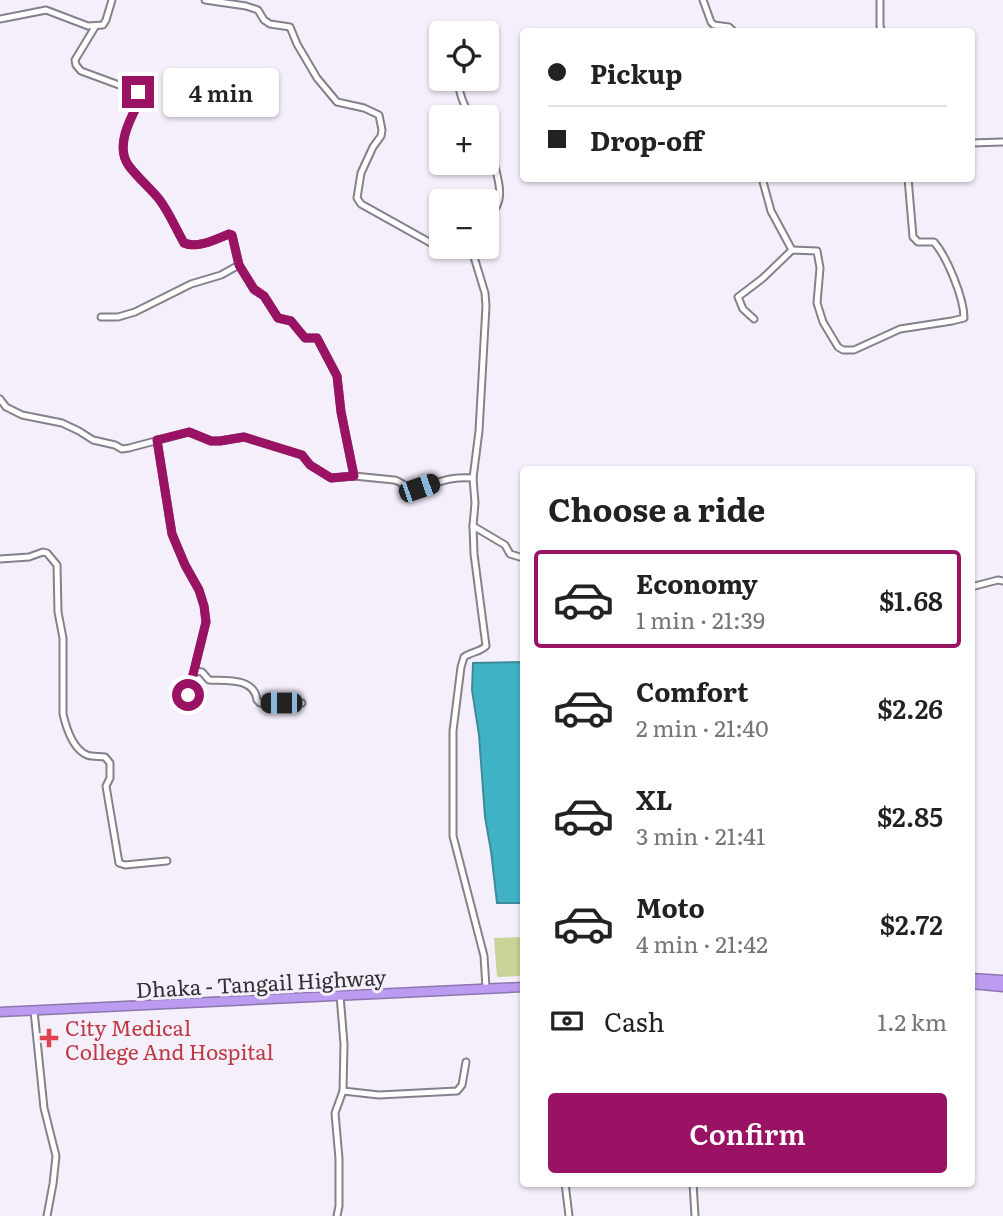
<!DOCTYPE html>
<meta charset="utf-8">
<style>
:root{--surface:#fff;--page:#f2f2f2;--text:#222;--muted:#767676;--line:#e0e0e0;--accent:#9a1264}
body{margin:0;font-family:Literata,serif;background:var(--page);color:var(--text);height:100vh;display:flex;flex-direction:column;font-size:26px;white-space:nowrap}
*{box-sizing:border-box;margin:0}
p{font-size:23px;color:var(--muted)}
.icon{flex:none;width:38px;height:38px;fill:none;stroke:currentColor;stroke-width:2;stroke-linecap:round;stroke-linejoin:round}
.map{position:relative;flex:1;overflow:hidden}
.panel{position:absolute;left:520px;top:466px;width:455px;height:721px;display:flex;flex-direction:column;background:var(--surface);border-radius:7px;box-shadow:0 2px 5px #0004}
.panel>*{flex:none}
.banner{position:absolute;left:520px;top:28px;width:455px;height:154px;border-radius:7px;box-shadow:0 2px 5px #0004;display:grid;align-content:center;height:154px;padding:0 28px;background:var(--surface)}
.tools{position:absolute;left:429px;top:21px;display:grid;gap:14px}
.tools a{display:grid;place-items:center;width:70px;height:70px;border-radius:7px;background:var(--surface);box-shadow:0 2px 5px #0004;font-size:35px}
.end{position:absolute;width:32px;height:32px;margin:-16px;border:9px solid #9a1264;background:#fff;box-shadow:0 0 0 4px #fff}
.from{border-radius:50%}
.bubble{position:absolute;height:49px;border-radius:7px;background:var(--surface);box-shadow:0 2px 5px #0004;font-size:23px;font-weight:600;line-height:49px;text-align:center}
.car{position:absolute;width:21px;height:42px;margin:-21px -10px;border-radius:9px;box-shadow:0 0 5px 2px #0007;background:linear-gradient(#222 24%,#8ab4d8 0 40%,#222 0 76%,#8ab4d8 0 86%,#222 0)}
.banner b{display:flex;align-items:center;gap:24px;height:66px;font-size:26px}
.banner b+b{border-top:2px solid var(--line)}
.banner i{width:18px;height:18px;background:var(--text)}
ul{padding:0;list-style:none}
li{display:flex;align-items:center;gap:21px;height:98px;margin:0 14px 10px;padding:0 14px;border:4px solid transparent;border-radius:7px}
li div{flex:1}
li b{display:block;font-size:26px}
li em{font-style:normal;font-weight:600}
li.active{border-color:var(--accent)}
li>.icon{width:63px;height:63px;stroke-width:1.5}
h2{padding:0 28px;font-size:32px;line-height:84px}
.pay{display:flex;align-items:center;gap:18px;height:77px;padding:0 28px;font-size:26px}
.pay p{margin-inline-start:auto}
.cta{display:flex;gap:14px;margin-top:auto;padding:14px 28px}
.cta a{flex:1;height:80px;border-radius:7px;background:var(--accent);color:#fff;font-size:28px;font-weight:600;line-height:80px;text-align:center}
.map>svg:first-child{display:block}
.green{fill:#c9d398}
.water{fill:#40b2c5;stroke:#3c8b9a;stroke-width:2}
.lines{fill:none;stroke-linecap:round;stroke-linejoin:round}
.minor-casing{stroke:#85808b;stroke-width:9}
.highway-casing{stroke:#8b76af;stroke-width:11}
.minor{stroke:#fff;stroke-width:5}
.highway{stroke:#bb9cf0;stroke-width:8}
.route{stroke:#9a1264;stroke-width:9}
.health-dot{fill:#e0444e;stroke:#f5effc;stroke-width:2.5}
.labels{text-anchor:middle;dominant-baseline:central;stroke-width:6;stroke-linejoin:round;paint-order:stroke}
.street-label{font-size:21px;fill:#323035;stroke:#f5effc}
.health-label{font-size:21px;fill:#be3a42;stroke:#f5effc;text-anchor:start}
</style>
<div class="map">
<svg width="1003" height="1216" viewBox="0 0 1003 1216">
<rect width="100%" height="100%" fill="#f5effc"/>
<polygon class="green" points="523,937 523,976 497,977 494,938"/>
<polygon class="water" points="523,662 523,903 497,903 491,851 485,817 479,735 472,690 473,663"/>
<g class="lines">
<g class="minor-casing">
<g id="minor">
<polyline points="205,0 246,6 258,10 264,20 270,24 290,27 297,44 317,78 337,102 364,108 379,115 382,130 381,136 373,147 361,173 357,198 361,204 438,247 451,248 465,247"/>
<polyline points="703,0 711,22 714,25 729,27 734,32"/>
<polyline points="880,0 880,26 882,32"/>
<polyline points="0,19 46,10 88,26 103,25 106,20 112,0"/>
<path d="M95,27L75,60L76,65L81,71L138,92L141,95V98C132,117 114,146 129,166C138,178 150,188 159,199C169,212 176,229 184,243C198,249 216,239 229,234L232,235L239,265L254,290L264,296L278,318L291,321L305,338H317L337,376L341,412L354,476"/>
<path d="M459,79C458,93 464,105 471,117"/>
<path d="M486,138C489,145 490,152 493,160C498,178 508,205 486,216"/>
<polyline points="971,143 1003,142"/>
<polyline points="762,178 771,211 792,250"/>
<path d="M471,247L485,293L486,306L479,431L473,478L475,503L473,526L474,554L486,646C480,652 471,652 464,657L461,667L453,731V836L484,956L486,988"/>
<polyline points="101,317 118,317 135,312 191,284 221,275 239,265"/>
<path d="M754,319L743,309L738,297L763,278L792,250L817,251L820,268L817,303L823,322L838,347L843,350H854L900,329L952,321L964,318C964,298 947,257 934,242H918L913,237L908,178"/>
<path d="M0,399L6,407L22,415L62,423L79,431L93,440L115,445L122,449L129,448L189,432L211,441H220L244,437L302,455L310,465L331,478L354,476L394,480C401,481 405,487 413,490C437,484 447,476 473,478"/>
<polyline points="157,440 172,534 185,565 199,590 204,606 206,622 188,695"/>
<polyline points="473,526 505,545 510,554 523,558"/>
<path d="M0,559L29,557L43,552L47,553L57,565L58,612L63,638V714C66,727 73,749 87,755C92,757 100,756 105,757L110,763V778L106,786L119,863L125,865L167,861"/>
<polyline points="971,587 998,580 1003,581"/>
<path d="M195,671L202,672L209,680C226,681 254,677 257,700L260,703H302"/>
<polyline points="34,1011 44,1108 56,1156 53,1184 47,1216"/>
<polyline points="343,1091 379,1095 457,1091 462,1085 466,1062"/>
<polyline points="565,1183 569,1216"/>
<polyline points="693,1183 695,1216"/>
<polyline points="337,1216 339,1206 339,1159 335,1113 343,1091 344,1044 340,995"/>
</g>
</g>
<g class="highway-casing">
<g id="highway">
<polyline points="971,978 1003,980"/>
<polyline points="971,984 1003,987"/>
<polyline points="0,1012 523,987"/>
</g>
</g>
<use href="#minor" class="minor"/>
<use href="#highway" class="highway"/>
</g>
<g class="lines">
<path class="route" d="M138,92L141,95V98C131,117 114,146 129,166C138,178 150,188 159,199C169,212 176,229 184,243C198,249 216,239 229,234L232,235L239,265L254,289L264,296L278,318L291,321L305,338H317L337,376L341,412L354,476L331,478L310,465L302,455L244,437L220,441H211L189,432L157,440L172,534L185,565L199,590L204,606L206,622L188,695"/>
</g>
<path class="health-dot" d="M45.5 1027.5h7v7h7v7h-7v7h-7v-7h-7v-7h7z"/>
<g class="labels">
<g class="street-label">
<text transform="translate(261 982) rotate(-3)">Dhaka - Tangail Highway</text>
</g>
<g class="health-label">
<text x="65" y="1026">City Medical<tspan x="65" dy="24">College And Hospital</tspan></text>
</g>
</g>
</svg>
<div class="tools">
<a><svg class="icon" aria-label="locate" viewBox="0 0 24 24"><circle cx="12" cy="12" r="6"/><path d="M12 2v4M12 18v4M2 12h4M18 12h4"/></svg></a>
<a>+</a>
<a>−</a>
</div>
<i class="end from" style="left:188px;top:695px"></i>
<i class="end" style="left:138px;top:92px"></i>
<div class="bubble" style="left:163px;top:68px;width:116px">4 min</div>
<i class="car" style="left:419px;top:488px;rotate:71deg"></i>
<i class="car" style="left:281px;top:703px;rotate:270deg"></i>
<div class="banner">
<b><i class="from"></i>Pickup</b>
<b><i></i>Drop-off</b>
</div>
<section class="panel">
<h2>Choose a ride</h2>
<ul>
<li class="active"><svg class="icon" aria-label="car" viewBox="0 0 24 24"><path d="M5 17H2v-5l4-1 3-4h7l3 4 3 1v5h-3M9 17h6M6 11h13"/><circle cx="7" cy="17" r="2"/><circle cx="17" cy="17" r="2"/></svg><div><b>Economy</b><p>1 min · 21:39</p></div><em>$1.68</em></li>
<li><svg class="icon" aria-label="car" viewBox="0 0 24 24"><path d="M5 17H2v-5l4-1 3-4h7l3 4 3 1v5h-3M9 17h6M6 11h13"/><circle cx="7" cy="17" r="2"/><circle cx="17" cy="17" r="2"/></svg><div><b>Comfort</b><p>2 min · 21:40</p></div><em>$2.26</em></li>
<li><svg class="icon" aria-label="car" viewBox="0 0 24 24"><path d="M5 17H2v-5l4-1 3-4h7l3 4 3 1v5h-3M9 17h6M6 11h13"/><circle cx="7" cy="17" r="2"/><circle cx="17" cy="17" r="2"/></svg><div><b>XL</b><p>3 min · 21:41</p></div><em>$2.85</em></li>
<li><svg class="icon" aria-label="car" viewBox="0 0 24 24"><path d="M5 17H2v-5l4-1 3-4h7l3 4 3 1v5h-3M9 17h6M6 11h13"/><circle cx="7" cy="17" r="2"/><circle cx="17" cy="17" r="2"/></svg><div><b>Moto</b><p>4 min · 21:42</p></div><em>$2.72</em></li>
</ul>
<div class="pay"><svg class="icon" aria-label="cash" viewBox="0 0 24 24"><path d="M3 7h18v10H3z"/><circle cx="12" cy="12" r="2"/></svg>Cash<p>1.2 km</p></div>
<div class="cta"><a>Confirm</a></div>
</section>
</div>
